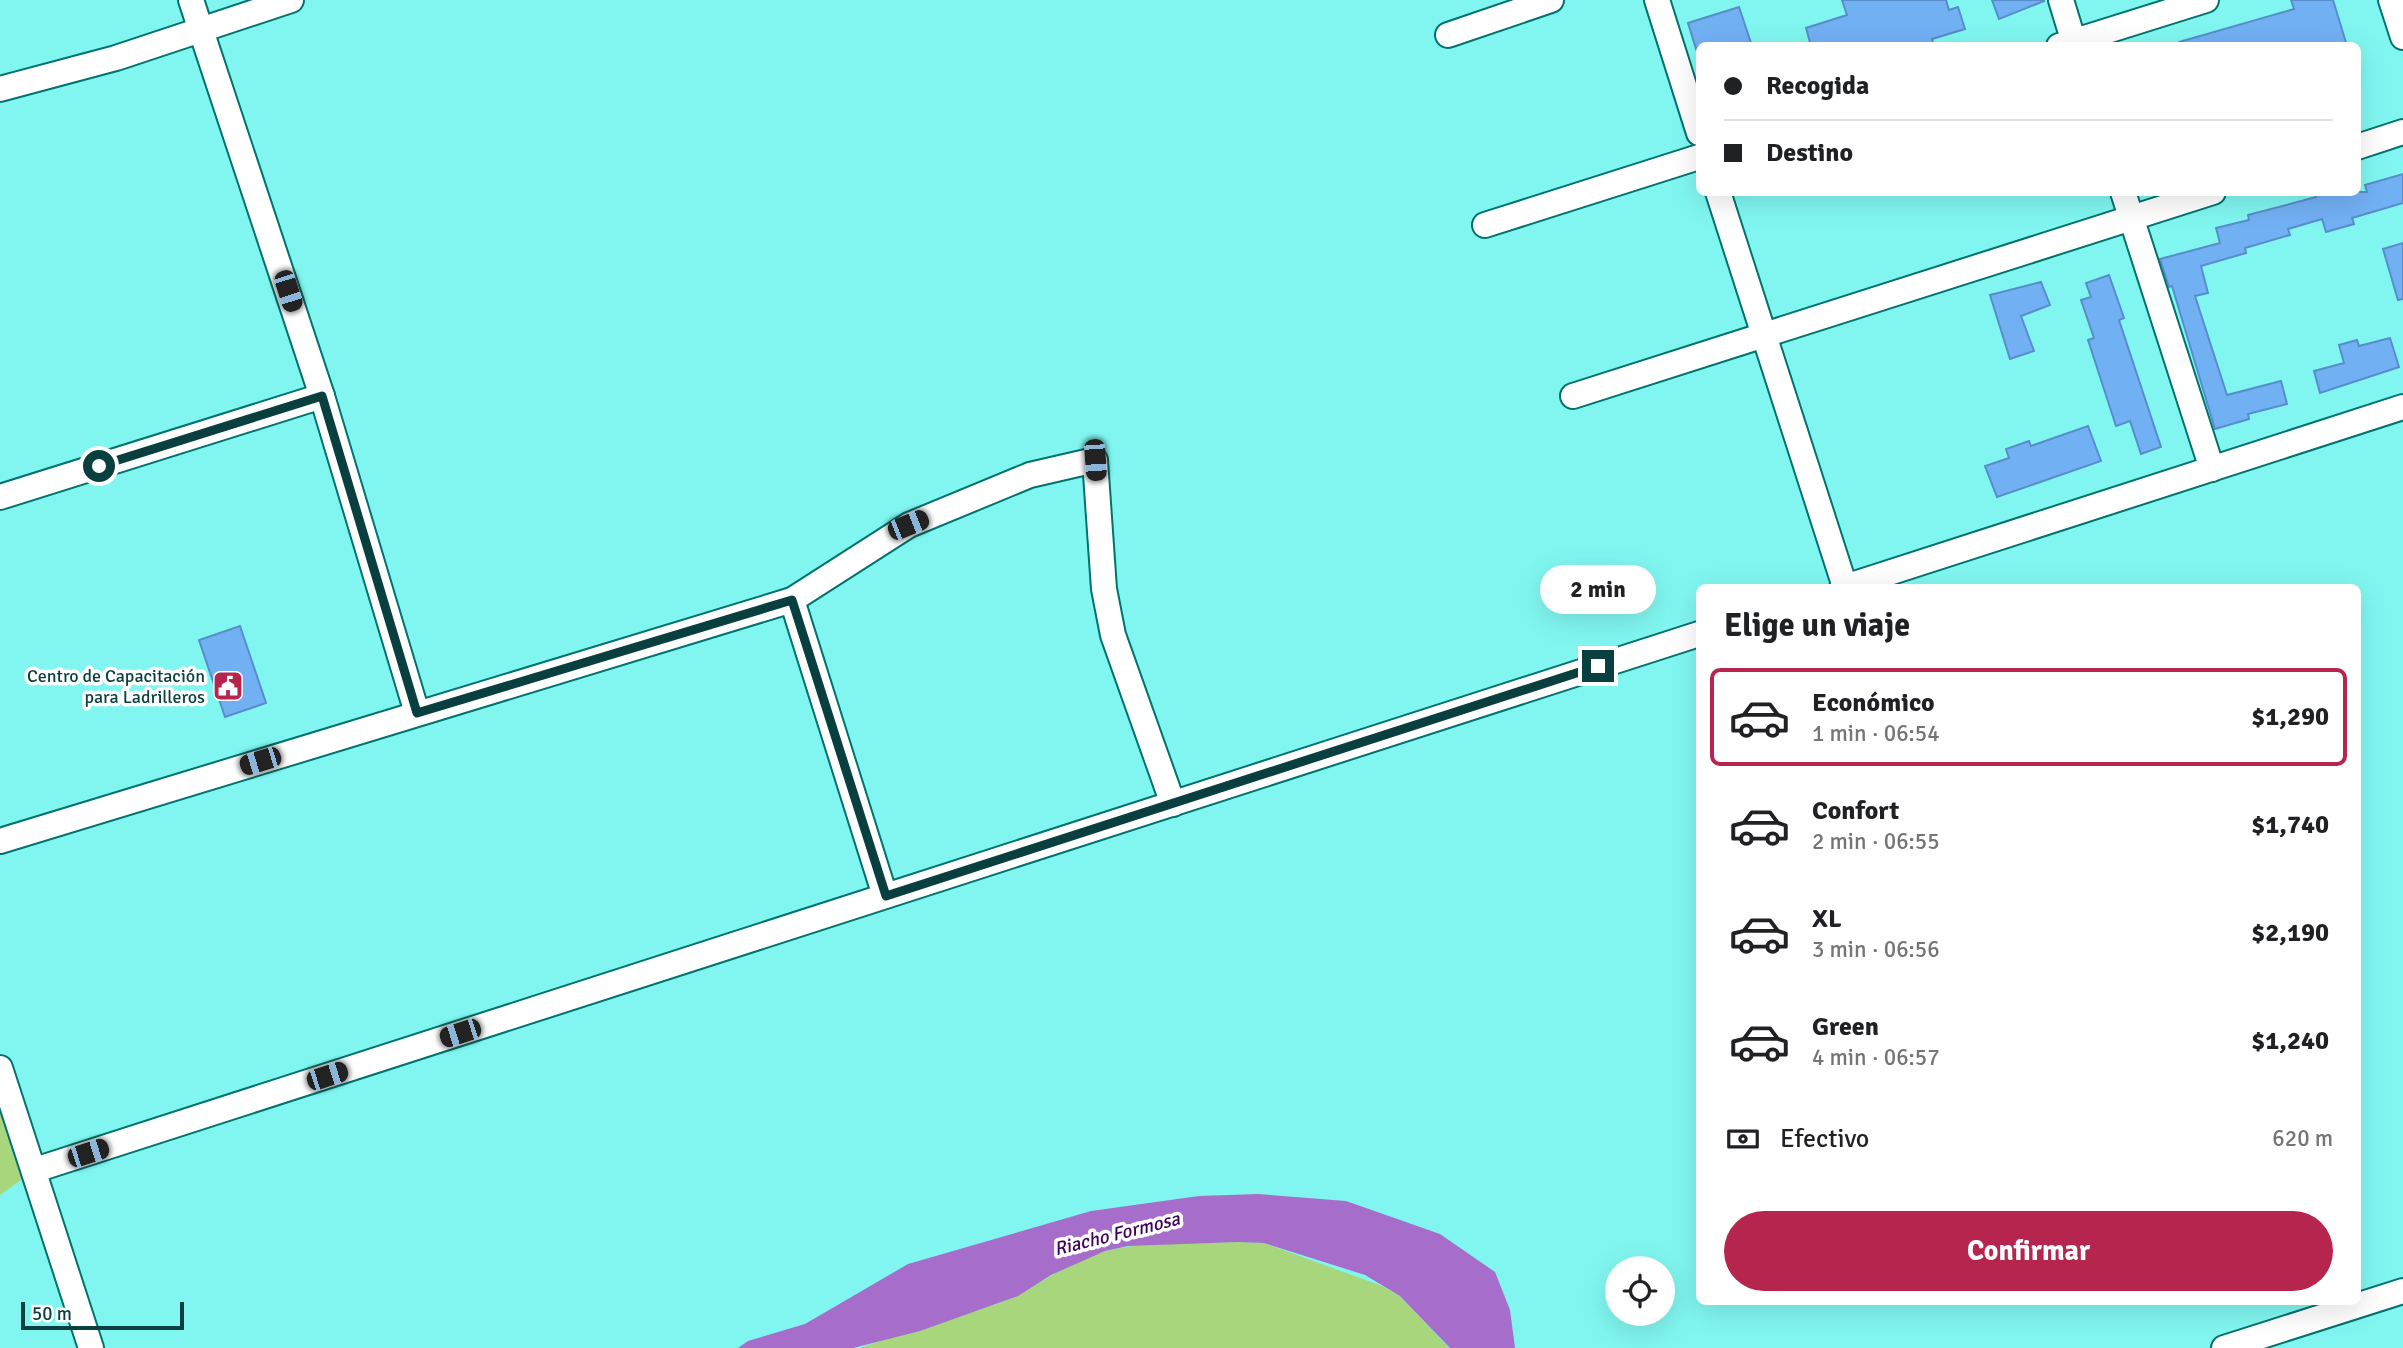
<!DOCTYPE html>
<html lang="es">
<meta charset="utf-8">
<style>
:root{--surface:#fff;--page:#f2f2f2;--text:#202124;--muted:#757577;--line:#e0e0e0;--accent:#b6254d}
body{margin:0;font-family:Signika,sans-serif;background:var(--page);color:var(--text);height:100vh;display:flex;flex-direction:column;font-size:26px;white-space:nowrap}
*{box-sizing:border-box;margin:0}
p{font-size:23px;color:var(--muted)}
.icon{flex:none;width:38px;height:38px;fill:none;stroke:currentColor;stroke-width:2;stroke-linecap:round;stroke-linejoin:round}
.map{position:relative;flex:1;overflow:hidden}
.details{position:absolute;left:1696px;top:584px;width:665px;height:721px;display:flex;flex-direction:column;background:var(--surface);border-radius:10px;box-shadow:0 7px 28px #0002}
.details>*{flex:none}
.hud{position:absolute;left:1696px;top:42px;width:665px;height:154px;border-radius:10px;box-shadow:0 7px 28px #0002;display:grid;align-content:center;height:154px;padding:0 28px;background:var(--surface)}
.fabs{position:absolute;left:1605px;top:1256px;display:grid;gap:14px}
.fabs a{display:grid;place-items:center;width:70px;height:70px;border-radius:50%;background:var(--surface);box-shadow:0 7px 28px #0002;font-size:35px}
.scale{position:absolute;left:21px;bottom:18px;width:163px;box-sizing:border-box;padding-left:7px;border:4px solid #093f3e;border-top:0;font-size:19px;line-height:24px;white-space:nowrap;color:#093f3e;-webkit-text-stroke:5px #fff;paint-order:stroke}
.end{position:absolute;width:32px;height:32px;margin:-16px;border:9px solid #093f3e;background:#fff;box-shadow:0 0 0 4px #fff}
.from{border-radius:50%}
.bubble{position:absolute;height:49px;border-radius:24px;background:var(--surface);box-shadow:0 7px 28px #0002;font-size:23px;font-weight:800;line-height:49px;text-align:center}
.car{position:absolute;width:21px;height:42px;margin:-21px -10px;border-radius:9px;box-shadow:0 0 5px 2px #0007;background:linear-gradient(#222 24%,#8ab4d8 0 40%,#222 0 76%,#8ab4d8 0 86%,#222 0)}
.hud b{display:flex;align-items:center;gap:24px;height:66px;font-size:26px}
.hud b+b{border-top:2px solid var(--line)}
.hud i{width:18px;height:18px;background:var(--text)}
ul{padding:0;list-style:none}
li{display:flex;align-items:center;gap:21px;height:98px;margin:0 14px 10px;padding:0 14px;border:4px solid transparent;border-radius:10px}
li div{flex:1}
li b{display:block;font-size:26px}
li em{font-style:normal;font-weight:800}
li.current{border-color:var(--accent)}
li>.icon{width:63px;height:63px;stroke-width:1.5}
h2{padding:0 28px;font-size:32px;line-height:84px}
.pay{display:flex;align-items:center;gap:18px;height:77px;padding:0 28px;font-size:26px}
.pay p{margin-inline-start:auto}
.button{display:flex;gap:14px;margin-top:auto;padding:14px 28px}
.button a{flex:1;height:80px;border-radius:42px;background:var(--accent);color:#fff;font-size:28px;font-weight:800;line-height:80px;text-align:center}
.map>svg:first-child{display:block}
.green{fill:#a7d67c}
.water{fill:#a76dca}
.building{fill:#72b0f4;stroke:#578ec9;stroke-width:2}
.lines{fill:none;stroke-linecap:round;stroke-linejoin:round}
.street-casing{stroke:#02726f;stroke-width:28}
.street{stroke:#fff;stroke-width:24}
.route{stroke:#093f3e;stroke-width:9}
.labels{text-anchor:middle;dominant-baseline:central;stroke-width:7;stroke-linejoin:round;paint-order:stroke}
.poi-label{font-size:18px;fill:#093f3e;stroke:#fff;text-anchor:end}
.water-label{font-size:19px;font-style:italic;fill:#3f015a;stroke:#fff}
</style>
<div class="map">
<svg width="2403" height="1348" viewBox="0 0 2403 1348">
<rect width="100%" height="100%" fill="#81f6f0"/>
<g class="green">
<polygon points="0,1068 35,1170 0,1195"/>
<path d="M1238,1242L1264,1243L1382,1286L1400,1296L1449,1348H859L997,1304C1027,1293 1053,1272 1083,1259C1130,1239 1188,1243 1238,1242Z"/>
</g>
<polygon class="water" points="1258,1194 1346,1201 1440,1234 1495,1272 1510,1310 1515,1348 1450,1348 1400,1296 1365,1275 1264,1243 1238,1242 1128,1246 1105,1251 1051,1275 1018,1296 920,1331 853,1348 738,1348 748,1341 805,1324 908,1264 1091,1211 1199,1196"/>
<g class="building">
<polygon points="1842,0 1946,0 1949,10 1958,7 1965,29 1932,39 1934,46 1811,46 1806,28 1847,15"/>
<polygon points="1992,0 2044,0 2044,1 1999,19"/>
<polygon points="2291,0 2333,0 2347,46 2179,46 2179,42 2294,9"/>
<polygon points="1739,7 1752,46 1699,46 1696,49 1688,23"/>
<polygon points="2403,174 2403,203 2352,218 2354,224 2326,232 2322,219 2288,229 2290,235 2245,248 2246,253 2201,266 2208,293 2195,296 2227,395 2281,381 2287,404 2248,414 2249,419 2215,429 2172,286 2169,287 2160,259 2220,243 2216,228 2249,220 2248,215 2316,197 2314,192 2367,192 2365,185"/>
<polygon points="2403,243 2403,299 2398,300 2383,249"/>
<polygon points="2109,275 2124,318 2119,320 2161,447 2141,454 2130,421 2116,426 2088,340 2094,338 2081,300 2091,297 2086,283"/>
<polygon points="2041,282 2050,305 2021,316 2034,351 2010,359 1990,295"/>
<polygon points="2390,338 2399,367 2320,393 2314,371 2344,363 2339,345 2357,340 2359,346"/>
<polygon points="2088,426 2101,461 1997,497 1985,466 2009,458 2006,449 2029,441 2031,446"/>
<polygon points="240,626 266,703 225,717 199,640"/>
</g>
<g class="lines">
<g class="street-casing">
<g id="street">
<polyline points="191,0 322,396 417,713"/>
<polyline points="1657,0 1699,133"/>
<polyline points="2061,0 2075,46"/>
<polyline points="2391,0 2403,37"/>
<polyline points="1448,35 1551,0"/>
<polyline points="2059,46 2206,0"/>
<polyline points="0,89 116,58 291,0"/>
<polyline points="2357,147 2403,132"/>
<polyline points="1718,192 1845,587"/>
<polyline points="2123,192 2212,469"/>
<polyline points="1485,225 1699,157"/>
<polyline points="1573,396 2213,192"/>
<polyline points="0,497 322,396"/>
<polyline points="1842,588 2403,407"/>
<polyline points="792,600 885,896"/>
<polyline points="0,841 792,600 909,525 1030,475 1095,460 1104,589 1113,635 1173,804"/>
<polyline points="0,1068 91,1348"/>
<polyline points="35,1170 1699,634"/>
<polyline points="2224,1348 2403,1291"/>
</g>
</g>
<use href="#street" class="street"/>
</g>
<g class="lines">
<polyline class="route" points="99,466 322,396 417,713 792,600 886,896 1598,666"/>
</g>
<defs>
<g id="civic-square" transform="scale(1.575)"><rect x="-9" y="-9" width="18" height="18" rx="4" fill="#b6254d" stroke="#fff"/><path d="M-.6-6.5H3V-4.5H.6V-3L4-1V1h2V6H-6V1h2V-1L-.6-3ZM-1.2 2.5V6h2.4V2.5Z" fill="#fff"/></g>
</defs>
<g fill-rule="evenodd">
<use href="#civic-square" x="228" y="686"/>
</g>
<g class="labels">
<g class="poi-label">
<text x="205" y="676">Centro de Capacitación<tspan x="205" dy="21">para Ladrilleros</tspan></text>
</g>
<g class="water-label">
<text transform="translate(1117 1234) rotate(-14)">Riacho Formosa</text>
</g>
</g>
</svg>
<div class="fabs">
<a><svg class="icon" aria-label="locate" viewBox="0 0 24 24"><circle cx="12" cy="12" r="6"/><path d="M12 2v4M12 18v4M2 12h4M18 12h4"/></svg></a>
</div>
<div class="scale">50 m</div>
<i class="end from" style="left:99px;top:466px"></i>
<i class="end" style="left:1598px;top:666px"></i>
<div class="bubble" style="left:1540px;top:565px;width:116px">2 min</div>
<i class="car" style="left:288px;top:291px;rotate:162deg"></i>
<i class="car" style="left:1095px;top:460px;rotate:176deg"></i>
<i class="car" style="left:908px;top:525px;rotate:68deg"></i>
<i class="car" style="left:260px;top:761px;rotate:253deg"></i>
<i class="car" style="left:460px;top:1033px;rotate:252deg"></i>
<i class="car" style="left:327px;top:1076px;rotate:72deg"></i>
<i class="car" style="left:88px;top:1153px;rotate:72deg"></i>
<div class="hud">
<b><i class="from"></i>Recogida</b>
<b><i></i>Destino</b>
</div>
<section class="details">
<h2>Elige un viaje</h2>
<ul>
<li class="current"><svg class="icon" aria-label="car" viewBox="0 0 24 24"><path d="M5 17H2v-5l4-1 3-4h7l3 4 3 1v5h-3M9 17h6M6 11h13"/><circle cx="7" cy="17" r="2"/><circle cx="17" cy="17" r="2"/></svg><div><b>Económico</b><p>1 min · 06:54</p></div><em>$1,290</em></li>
<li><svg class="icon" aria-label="car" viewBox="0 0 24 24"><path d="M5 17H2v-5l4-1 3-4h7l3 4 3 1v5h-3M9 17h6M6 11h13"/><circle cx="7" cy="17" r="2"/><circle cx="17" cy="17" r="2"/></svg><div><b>Confort</b><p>2 min · 06:55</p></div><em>$1,740</em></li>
<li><svg class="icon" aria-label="car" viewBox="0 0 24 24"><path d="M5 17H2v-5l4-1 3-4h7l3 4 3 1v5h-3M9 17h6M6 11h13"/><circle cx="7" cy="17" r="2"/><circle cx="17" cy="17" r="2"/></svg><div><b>XL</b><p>3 min · 06:56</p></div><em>$2,190</em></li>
<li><svg class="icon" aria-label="car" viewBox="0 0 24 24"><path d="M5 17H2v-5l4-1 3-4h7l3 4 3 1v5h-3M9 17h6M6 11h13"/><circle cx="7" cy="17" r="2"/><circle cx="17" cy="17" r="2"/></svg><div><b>Green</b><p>4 min · 06:57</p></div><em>$1,240</em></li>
</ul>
<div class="pay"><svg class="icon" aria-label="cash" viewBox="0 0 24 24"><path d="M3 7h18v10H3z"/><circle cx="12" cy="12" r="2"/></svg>Efectivo<p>620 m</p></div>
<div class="button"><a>Confirmar</a></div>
</section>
</div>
